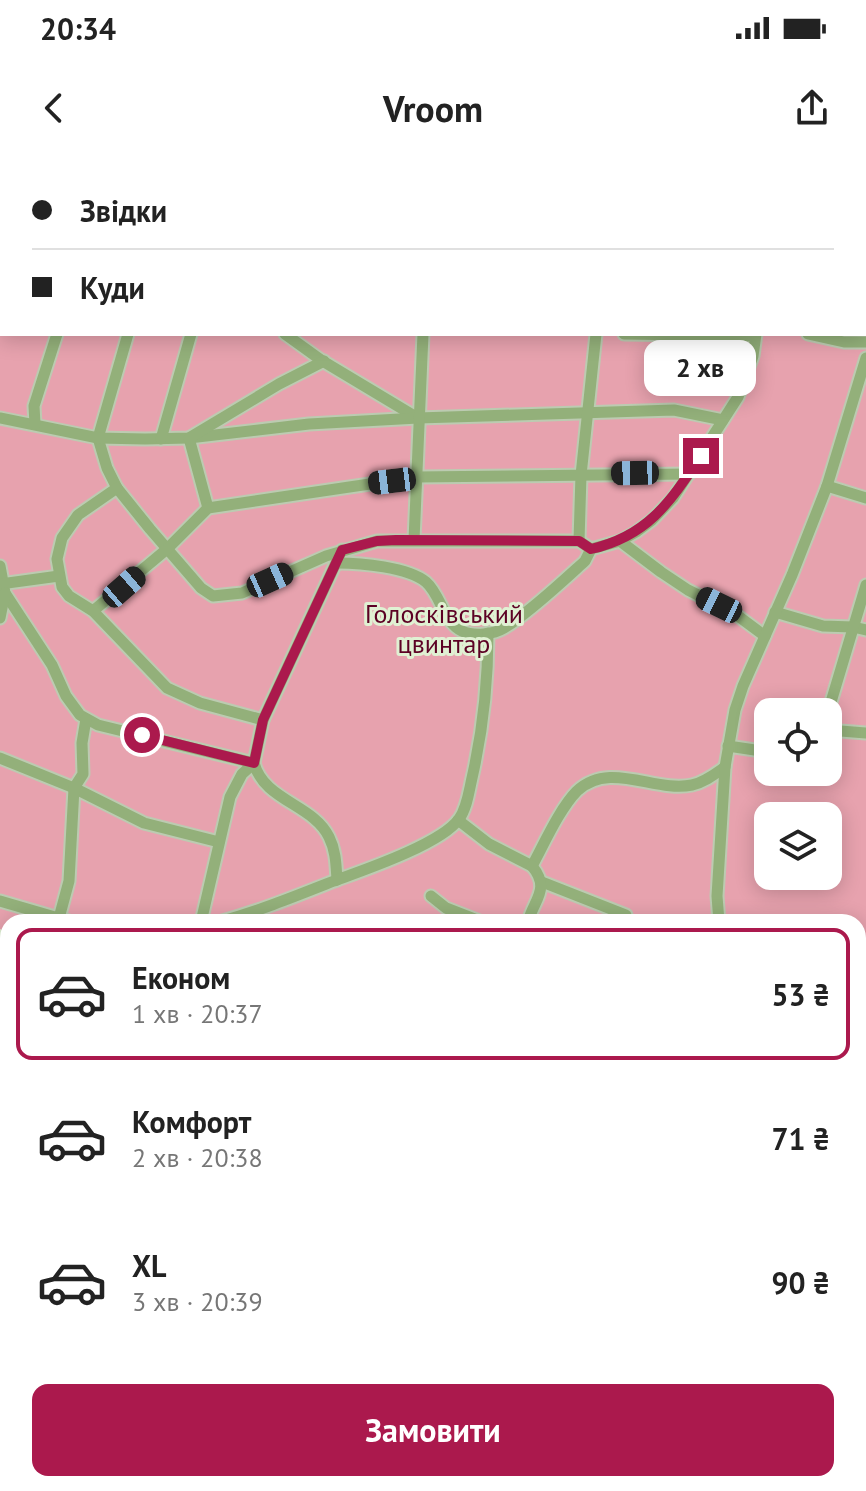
<!DOCTYPE html>
<html lang="uk">
<meta charset="utf-8">
<style>
:root{--surface:#fff;--page:#f6f6f6;--text:#222;--muted:#767676;--line:#e0e0e0;--accent:#ab194d}
body{margin:0;font-family:"PT Sans",sans-serif;background:var(--page);color:var(--text);height:100vh;display:flex;flex-direction:column;font-size:30px;white-space:nowrap}
*{box-sizing:border-box;margin:0}
p{font-size:26px;color:var(--muted)}
.icon{flex:none;width:44px;height:44px;fill:none;stroke:currentColor;stroke-width:2;stroke-linecap:round;stroke-linejoin:round}
.map{position:relative;flex:1;overflow:hidden}
.panel{position:absolute;left:0px;top:754px;width:866px;height:578px;display:flex;flex-direction:column;background:var(--surface);border-radius:24px 24px 0 0;box-shadow:0 4px 20px #0003}
.panel>*{flex:none}
.guide{position:absolute;left:0px;top:0px;width:866px;height:176px;box-shadow:0 4px 20px #0003;display:grid;align-content:center;height:176px;padding:0 32px;background:var(--surface)}
.buttons{position:absolute;left:754px;top:538px;display:grid;gap:16px}
.buttons a{display:grid;place-items:center;width:88px;height:88px;border-radius:16px;background:var(--surface);box-shadow:0 4px 20px #0003;font-size:40px}
.end{position:absolute;width:36px;height:36px;margin:-18px;border:10px solid #ab194d;background:#fff;box-shadow:0 0 0 4px #fff}
.from{border-radius:50%}
.bubble{position:absolute;height:56px;border-radius:16px;background:var(--surface);box-shadow:0 4px 20px #0003;font-size:26px;font-weight:700;line-height:56px;text-align:center}
.car{position:absolute;width:24px;height:48px;margin:-24px -12px;border-radius:10px;box-shadow:0 0 6px 2px #0007;background:linear-gradient(#222 24%,#8ab4d8 0 40%,#222 0 76%,#8ab4d8 0 86%,#222 0)}
.guide b{display:flex;align-items:center;gap:28px;height:76px;font-size:30px}
.guide b+b{border-top:2px solid var(--line)}
.guide i{width:20px;height:20px;background:var(--text)}
ul{padding:14px 0 0;list-style:none}
li{display:flex;align-items:center;gap:24px;height:132px;margin:0 16px 12px;padding:0 16px;border:4px solid transparent;border-radius:16px}
li div{flex:1}
li b{display:block;font-size:30px}
li em{font-style:normal;font-weight:700}
li.selected{border-color:var(--accent)}
li>.icon{width:72px;height:72px;stroke-width:1.5}
.cta{display:flex;gap:16px;margin-top:auto;padding:16px 32px}
.cta a{flex:1;height:92px;border-radius:16px;background:var(--accent);color:#fff;font-size:32px;font-weight:700;line-height:92px;text-align:center}
.status{display:flex;justify-content:space-between;align-items:center;height:56px;padding:0 40px;background:var(--surface);direction:ltr}
.status svg{height:22px;fill:currentColor}
header{display:flex;justify-content:space-between;align-items:center;height:104px;padding:0 32px;background:var(--surface);font-size:36px;font-weight:700}
.map>svg:first-child{display:block}
.green{fill:#e7a2ae;fill-rule:evenodd}
.lines{fill:none;stroke-linecap:round;stroke-linejoin:round}
.minor-casing{stroke:#bccbb1;stroke-width:15}
.minor{stroke:#93b07a;stroke-width:11}
.route{stroke:#ab194d;stroke-width:10}
.labels{text-anchor:middle;dominant-baseline:central;stroke-width:6;stroke-linejoin:round;paint-order:stroke}
.park-label{font-size:26px;fill:#5c0124;stroke:#e0f1d3}
</style>
<div class="status"><b>20:34</b><svg viewBox="0 0 49 12"><path d="M0 12V9h3v3zM5 12V6h3v6zM10 12V3h3v9zM15 12V0h3v12zM26 1h20v11H26zM47 4h2v5h-2z"/></svg></div>
<header><svg class="icon" aria-label="back" viewBox="0 0 24 24"><path d="M15 5l-7 7 7 7"/></svg>Vroom<svg class="icon" aria-label="share" viewBox="0 0 24 24"><path d="M12 15V3M7 8l5-5 5 5M5 13v7h14v-7"/></svg></header>
<div class="map">
<svg width="866" height="1331" viewBox="0 0 866 1331">
<rect width="100%" height="100%" fill="#e0f1d3"/>
<g class="green">
<path d="M0,0H866V905L858,901V762H8V773L0,769ZM2,2H864V174H2ZM768,552H828V612H768ZM768,656H828V716H768Z"/>
<polygon points="8,901 8,1324 619,1324 629,1331 0,1331 0,902"/>
<polygon points="866,1009 866,1331 804,1331 801,1324 858,1324 858,1011"/>
</g>
<g class="lines">
<g class="minor-casing">
<g id="minor">
<polyline points="100,0 107,2"/>
<polyline points="220,0 221,2"/>
<polyline points="425,0 425,2"/>
<polyline points="588,0 595,2"/>
<polyline points="822,0 827,2"/>
<polyline points="34,2 35,0"/>
<polyline points="632,2 632,0"/>
<polyline points="789,2 790,0"/>
<polyline points="864,49 866,46"/>
<polyline points="0,97 2,92"/>
<polyline points="0,129 2,130"/>
<polyline points="128,174 98,278 107,308 117,328 150,369 201,428 213,436 242,433 326,396 377,381 579,381 591,389 620,381 636,372 652,360 673,338 738,237 753,196 756,174"/>
<polyline points="285,174 321,200 416,257"/>
<polyline points="624,174 755,176"/>
<polyline points="808,174 844,182 866,182"/>
<polyline points="0,258 98,278 145,279 189,278 309,264 418,258 674,250 723,260"/>
<polyline points="35,264 34,246 57,174"/>
<polyline points="161,279 191,174"/>
<polyline points="827,326 866,338"/>
<polyline points="117,328 78,355 62,378 57,399 62,427 69,436 93,451 167,528 200,543 263,560"/>
<polyline points="208,348 189,278 279,224 324,201"/>
<polyline points="414,380 423,174"/>
<polyline points="579,381 581,315 596,174"/>
<polyline points="620,381 661,412 688,430 734,453 765,476"/>
<path d="M337,403C361,403 408,407 426,422C441,435 443,462 462,471C474,477 494,474 504,468C528,454 564,420 585,401L591,389"/>
<path d="M0,406L5,433L52,505L66,536L80,555L98,565L254,603C264,641 313,644 329,677C336,691 336,705 337,720"/>
<polyline points="0,424 59,416"/>
<polyline points="93,451 167,389 208,348 417,317 689,314"/>
<polyline points="775,452 823,466 853,467 866,470"/>
<polyline points="0,458 5,433"/>
<polyline points="828,552 866,425"/>
<polyline points="828,570 866,573"/>
<polyline points="728,586 768,592"/>
<polyline points="0,598 74,628 144,663 219,682"/>
<path d="M458,660L489,684L532,706C544,684 560,648 577,631C610,600 655,633 692,625C705,622 715,614 725,607"/>
<polyline points="542,722 626,755 627,762"/>
<polyline points="431,736 446,748 482,762"/>
<polyline points="0,741 72,762"/>
<polyline points="59,758 69,721 74,628 83,614 82,583 86,559"/>
<polyline points="201,762 230,637 242,614 254,603 263,560 342,390"/>
<path d="M219,762C259,751 296,736 334,721C364,710 441,684 459,659C467,648 469,631 472,618C483,570 488,522 488,473"/>
<path d="M528,762C534,739 551,729 532,706"/>
<polyline points="719,762 717,736 725,607 735,550 743,526 792,415 827,326 866,198"/>
<polyline points="0,799 8,802"/>
<polyline points="0,853 8,831"/>
<polyline points="858,994 866,993"/>
<polyline points="762,1324 763,1331"/>
</g>
</g>
<use href="#minor" class="minor"/>
</g>
<g class="lines">
<path class="route" d="M142,575L254,603L263,560L342,390L377,381L396,380L579,381L591,389C648,376 670,342 701,296"/>
</g>
<g class="labels">
<g class="park-label">
<text x="444" y="453">Голосківський<tspan x="444" dy="30">цвинтар</tspan></text>
</g>
</g>
</svg>
<div class="buttons">
<a><svg class="icon" aria-label="locate" viewBox="0 0 24 24"><circle cx="12" cy="12" r="6"/><path d="M12 2v4M12 18v4M2 12h4M18 12h4"/></svg></a>
<a><svg class="icon" aria-label="layers" viewBox="0 0 24 24"><path d="M12 4l9 5-9 5-9-5zM3 14l9 5 9-5"/></svg></a>
</div>
<i class="end from" style="left:142px;top:575px"></i>
<i class="end" style="left:701px;top:296px"></i>
<div class="bubble" style="left:644px;top:180px;width:112px">2 хв</div>
<i class="car" style="left:635px;top:313px;rotate:269deg"></i>
<i class="car" style="left:392px;top:321px;rotate:263deg"></i>
<i class="car" style="left:270px;top:420px;rotate:66deg"></i>
<i class="car" style="left:124px;top:427px;rotate:49deg"></i>
<i class="car" style="left:719px;top:445px;rotate:296deg"></i>
<div class="guide">
<b><i class="from"></i>Звідки</b>
<b><i></i>Куди</b>
</div>
<section class="panel">
<ul>
<li class="selected"><svg class="icon" aria-label="car" viewBox="0 0 24 24"><path d="M5 17H2v-5l4-1 3-4h7l3 4 3 1v5h-3M9 17h6M6 11h13"/><circle cx="7" cy="17" r="2"/><circle cx="17" cy="17" r="2"/></svg><div><b>Економ</b><p>1 хв · 20:37</p></div><em>53 ₴</em></li>
<li><svg class="icon" aria-label="car" viewBox="0 0 24 24"><path d="M5 17H2v-5l4-1 3-4h7l3 4 3 1v5h-3M9 17h6M6 11h13"/><circle cx="7" cy="17" r="2"/><circle cx="17" cy="17" r="2"/></svg><div><b>Комфорт</b><p>2 хв · 20:38</p></div><em>71 ₴</em></li>
<li><svg class="icon" aria-label="car" viewBox="0 0 24 24"><path d="M5 17H2v-5l4-1 3-4h7l3 4 3 1v5h-3M9 17h6M6 11h13"/><circle cx="7" cy="17" r="2"/><circle cx="17" cy="17" r="2"/></svg><div><b>XL</b><p>3 хв · 20:39</p></div><em>90 ₴</em></li>
</ul>
<div class="cta"><a>Замовити</a></div>
</section>
</div>
